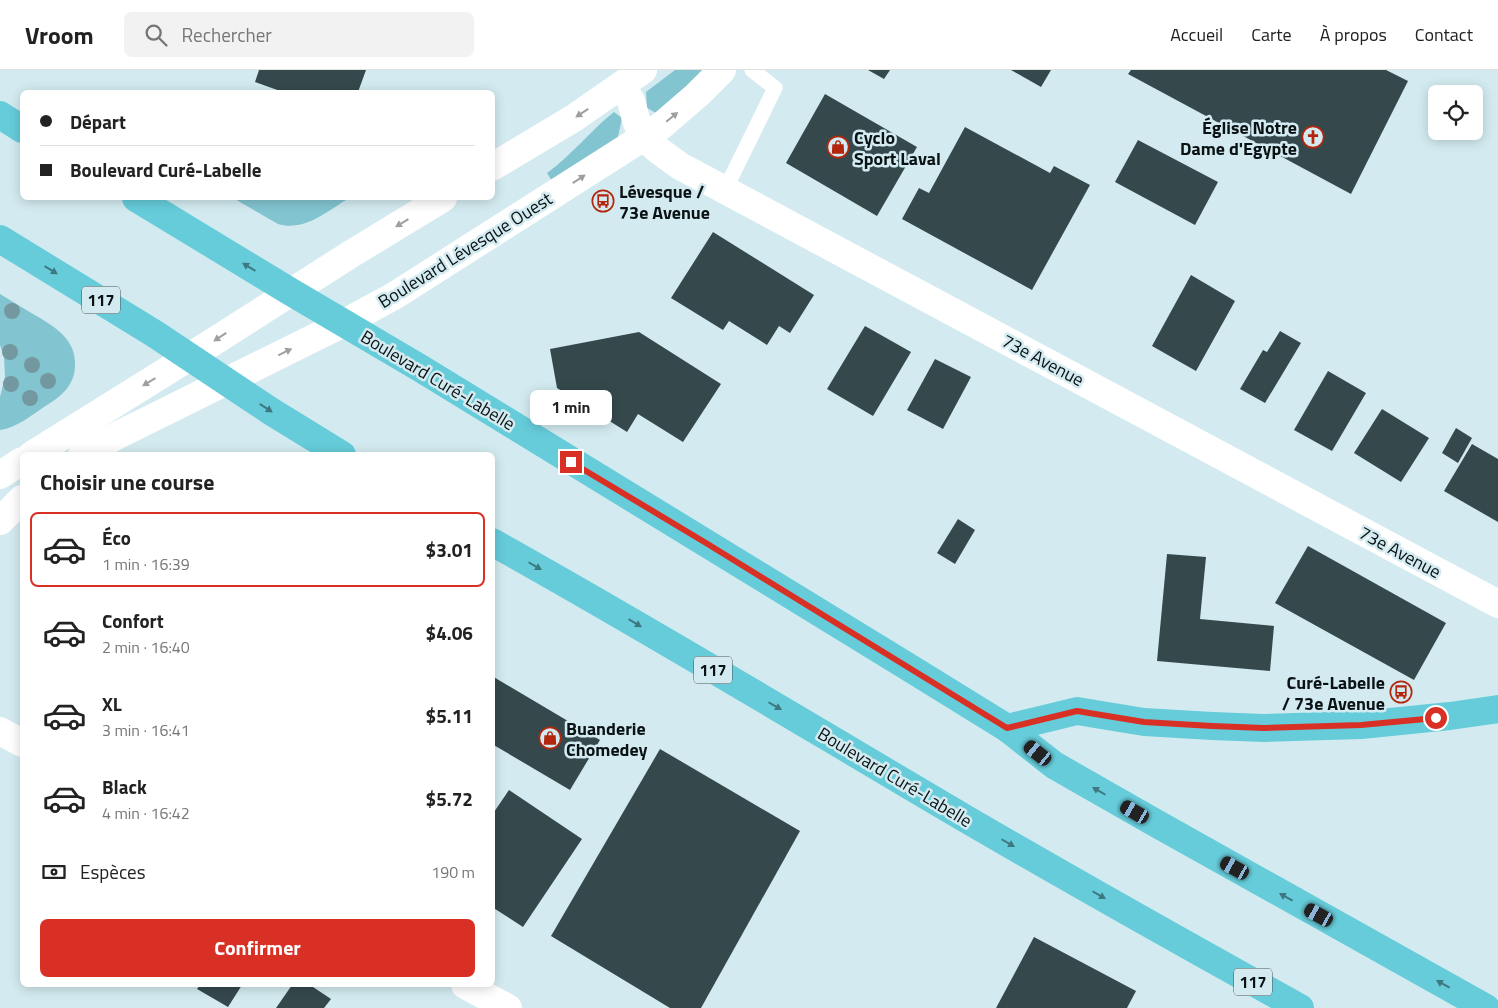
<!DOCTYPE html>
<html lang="fr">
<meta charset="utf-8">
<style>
:root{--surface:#fff;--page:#f2f2f2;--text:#222;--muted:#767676;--line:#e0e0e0;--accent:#d93025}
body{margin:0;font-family:"Titillium Web",sans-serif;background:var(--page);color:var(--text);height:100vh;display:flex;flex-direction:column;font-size:19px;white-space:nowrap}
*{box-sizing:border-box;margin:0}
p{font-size:16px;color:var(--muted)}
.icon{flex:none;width:28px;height:28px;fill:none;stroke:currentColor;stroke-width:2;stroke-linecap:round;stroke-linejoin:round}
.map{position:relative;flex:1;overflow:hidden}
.panel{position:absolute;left:20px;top:382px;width:475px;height:535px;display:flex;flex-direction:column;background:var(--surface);border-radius:8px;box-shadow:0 2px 12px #0003}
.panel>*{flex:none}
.banner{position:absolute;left:20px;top:20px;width:475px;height:110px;border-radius:8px;box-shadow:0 2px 12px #0003;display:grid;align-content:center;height:110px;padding:0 20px;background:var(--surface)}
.tools{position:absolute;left:1428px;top:15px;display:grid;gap:10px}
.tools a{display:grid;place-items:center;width:55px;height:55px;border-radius:8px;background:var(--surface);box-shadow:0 2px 12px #0003;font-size:25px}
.end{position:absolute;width:22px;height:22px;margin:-11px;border:6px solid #d93025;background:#fff;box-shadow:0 0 0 2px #fff}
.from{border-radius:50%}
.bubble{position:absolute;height:35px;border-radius:8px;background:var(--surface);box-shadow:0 2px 12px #0003;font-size:16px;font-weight:700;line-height:35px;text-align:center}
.car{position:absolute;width:15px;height:30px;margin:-15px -8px;border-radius:6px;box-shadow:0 0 4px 1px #0007;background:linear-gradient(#222 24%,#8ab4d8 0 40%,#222 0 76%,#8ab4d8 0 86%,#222 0)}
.banner b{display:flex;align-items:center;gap:18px;height:48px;font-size:19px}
.banner b+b{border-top:1px solid var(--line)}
.banner i{width:12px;height:12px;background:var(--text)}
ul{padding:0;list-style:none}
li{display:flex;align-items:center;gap:15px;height:75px;margin:0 10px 8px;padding:0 10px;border:2px solid transparent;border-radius:8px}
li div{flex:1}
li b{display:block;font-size:19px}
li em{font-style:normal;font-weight:700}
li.selected{border-color:var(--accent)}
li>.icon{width:45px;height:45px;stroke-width:1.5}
h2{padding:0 20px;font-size:22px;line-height:60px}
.pay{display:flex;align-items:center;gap:12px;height:55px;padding:0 20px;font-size:19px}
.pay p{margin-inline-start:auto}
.cta{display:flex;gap:10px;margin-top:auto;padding:10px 20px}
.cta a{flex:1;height:58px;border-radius:8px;background:var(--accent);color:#fff;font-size:20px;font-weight:700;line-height:58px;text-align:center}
header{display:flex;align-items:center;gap:30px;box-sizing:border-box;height:70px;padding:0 25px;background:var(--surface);border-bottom:1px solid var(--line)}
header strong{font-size:24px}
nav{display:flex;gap:28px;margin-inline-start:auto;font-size:18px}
.search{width:350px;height:45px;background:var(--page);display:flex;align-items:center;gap:12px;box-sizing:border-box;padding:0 18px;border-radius:8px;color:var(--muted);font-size:19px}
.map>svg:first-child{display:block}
.green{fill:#83c4d1}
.building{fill:#35494d}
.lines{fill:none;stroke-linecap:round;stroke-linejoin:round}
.lane{stroke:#fff;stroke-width:15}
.street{stroke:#fff;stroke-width:28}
.secondary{stroke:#fff;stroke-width:28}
.primary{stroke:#66ccda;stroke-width:28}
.tree{fill:#7398a0}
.oneway{fill:#9da0a1}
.oneway2{fill:#3d7881}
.route{stroke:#d93025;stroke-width:6}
.labels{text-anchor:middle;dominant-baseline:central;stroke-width:5;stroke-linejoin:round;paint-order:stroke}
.shield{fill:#d3ebf0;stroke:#465356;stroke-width:1}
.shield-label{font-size:16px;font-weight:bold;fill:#0a1214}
.poi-label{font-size:18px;font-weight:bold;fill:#0a1214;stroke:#d3ebf0;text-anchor:start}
.street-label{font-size:18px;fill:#0a1214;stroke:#d3ebf0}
</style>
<header>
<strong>Vroom</strong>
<div class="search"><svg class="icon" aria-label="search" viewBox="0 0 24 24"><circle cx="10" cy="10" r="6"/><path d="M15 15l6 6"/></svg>Rechercher</div>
<nav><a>Accueil</a><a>Carte</a><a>À propos</a><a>Contact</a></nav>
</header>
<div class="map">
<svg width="1498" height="938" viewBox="0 0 1498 938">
<rect width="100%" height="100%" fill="#d3ebf0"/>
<g class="green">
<polygon points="675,0 706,0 656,43 647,38 646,22"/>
<path d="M614,42L622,48L618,67L552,111L547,103C572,85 590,61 614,42Z"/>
<path d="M233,128H349C328,141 304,162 278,154Z"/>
<path d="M0,224C11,231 22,237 33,244C54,256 77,269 75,297C74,315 62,326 47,335C33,344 17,358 0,360V327L5,307L4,287L0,275Z"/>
</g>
<g class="building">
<polygon points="259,0 366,0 358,22 323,22 316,20 315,22 283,22 255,12"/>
<polygon points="868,0 890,0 884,9"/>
<polygon points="1011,0 1051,0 1041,17"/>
<polygon points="1131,0 1386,0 1408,11 1351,124 1128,4"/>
<polygon points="825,24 917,77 877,146 786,93"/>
<polygon points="965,57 1050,103 1054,96 1090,115 1032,220 902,149 919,118 929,123"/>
<polygon points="1138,70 1218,112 1195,155 1115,112"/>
<polygon points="713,162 814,225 790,263 779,256 767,275 729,251 723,260 671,228"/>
<polygon points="1191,205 1235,231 1196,301 1152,276"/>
<polygon points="865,256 911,282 873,346 827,319"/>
<polygon points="1280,261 1301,273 1265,333 1240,319 1263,280 1267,282"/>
<polygon points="639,262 721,314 683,372 638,344 627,362 557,318 550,279"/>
<polygon points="935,289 971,307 943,359 907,340"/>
<polygon points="1328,301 1366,323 1332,381 1294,360"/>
<polygon points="1382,339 1429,368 1401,412 1354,383"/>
<polygon points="1456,358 1472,368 1458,393 1442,383"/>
<polygon points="1472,374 1498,389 1498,452 1444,421"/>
<polygon points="958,449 975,460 955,494 937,483"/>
<polygon points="1308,476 1446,553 1414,610 1275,533"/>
<polygon points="1167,484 1206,487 1200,549 1274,556 1270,601 1157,591"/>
<polygon points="492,606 600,670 570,720 492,674"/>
<polygon points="660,679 800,761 701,938 670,938 551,866"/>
<polygon points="509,720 582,769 523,857 492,837 492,745"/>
<polygon points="1034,867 1136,921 1127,938 996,938"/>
<polygon points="200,915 242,915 228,937 197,919"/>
<polygon points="292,915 310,915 331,929 324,938 276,938"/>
</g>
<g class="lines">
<polyline class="lane" points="725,120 775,18 752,0"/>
<g class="street">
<polyline points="622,15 631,31 637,53 644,67 658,80 680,96 1498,534"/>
<polyline points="0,661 22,673"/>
<polyline points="465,915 508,938"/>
</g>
<g class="secondary">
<polyline points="492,97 574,48 643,0"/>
<polyline points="32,385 191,286 351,184 443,128"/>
<polyline points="82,385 118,365 344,253 394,226 661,56 697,25 722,0"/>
<polyline points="0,405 22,391"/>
<polyline points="0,451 22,429"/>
</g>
<g class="primary">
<polyline points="0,45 22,59"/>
<polyline points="136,128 291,222 420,298 905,595 1007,658 1054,695 1152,751 1486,938"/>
<polyline points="0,169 155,264 272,342 342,385"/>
<path d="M492,472C652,561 808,656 966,749C1076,813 1188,876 1300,938"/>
<polyline points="1007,658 1077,641 1144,652 1212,656 1264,658 1361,655 1450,646 1498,639"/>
</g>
</g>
<g class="tree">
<circle cx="12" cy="241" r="8"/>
<circle cx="10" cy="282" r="8"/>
<circle cx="32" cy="295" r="8"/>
<circle cx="48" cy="311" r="8"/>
<circle cx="11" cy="314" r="8"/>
<circle cx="30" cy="328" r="8"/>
</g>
<defs><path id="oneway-solid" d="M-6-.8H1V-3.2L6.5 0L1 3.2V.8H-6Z" transform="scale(1.25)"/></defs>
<g class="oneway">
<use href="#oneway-solid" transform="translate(582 43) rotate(147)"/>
<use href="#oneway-solid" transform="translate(672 47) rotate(-39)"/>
<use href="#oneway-solid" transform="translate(579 109) rotate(-33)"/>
<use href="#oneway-solid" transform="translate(402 153) rotate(149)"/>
<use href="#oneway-solid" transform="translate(220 267) rotate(147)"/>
<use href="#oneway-solid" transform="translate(285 282) rotate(-26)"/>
<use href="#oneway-solid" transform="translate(149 312) rotate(149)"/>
</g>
<g class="oneway2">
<use href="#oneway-solid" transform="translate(249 197) rotate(-149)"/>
<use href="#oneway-solid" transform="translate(51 200) rotate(31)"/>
<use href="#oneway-solid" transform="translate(266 338) rotate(33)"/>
<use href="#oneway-solid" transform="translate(535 496) rotate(30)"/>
<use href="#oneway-solid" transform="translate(635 553) rotate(31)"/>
<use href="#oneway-solid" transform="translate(775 636) rotate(30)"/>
<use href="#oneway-solid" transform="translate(1099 721) rotate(-150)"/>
<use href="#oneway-solid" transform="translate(1008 773) rotate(30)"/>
<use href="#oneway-solid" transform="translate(1099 825) rotate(30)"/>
<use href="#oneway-solid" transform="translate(1286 827) rotate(-151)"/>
<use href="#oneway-solid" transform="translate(1443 914) rotate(-151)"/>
</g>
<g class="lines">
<polyline class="route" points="571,392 706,473 1007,658 1077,641 1144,652 1212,656 1264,658 1361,655 1436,648"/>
</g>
<defs>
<g id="church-ring" transform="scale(1.125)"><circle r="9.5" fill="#d3ebf0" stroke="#b3260d" stroke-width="1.5"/><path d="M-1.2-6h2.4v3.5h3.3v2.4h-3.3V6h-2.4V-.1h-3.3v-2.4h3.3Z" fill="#b3260d"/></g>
<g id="shop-ring" transform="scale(1.125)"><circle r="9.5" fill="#d3ebf0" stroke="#b3260d" stroke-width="1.5"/><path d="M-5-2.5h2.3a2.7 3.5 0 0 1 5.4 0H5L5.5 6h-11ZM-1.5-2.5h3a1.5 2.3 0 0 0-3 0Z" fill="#b3260d"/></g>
<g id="bus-ring" transform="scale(1.125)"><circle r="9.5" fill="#d3ebf0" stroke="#b3260d" stroke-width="1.5"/><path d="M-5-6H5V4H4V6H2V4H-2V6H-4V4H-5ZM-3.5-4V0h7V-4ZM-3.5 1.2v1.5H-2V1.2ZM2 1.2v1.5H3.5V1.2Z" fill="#b3260d"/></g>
</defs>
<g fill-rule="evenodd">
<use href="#church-ring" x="1313" y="67"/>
<use href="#shop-ring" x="838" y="77"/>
<use href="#bus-ring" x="603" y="131"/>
<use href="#bus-ring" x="1401" y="622"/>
<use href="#shop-ring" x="550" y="668"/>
</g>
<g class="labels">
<g class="shield">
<rect x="82" y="216.5" width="38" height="27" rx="4"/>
<rect x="694" y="586.5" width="38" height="27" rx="4"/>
<rect x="1234" y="898.5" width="38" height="27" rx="4"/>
</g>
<g class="shield-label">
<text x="101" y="230">117</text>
<text x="713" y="600">117</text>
<text x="1253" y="912">117</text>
</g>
<g class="poi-label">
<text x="1297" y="57" text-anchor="end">Église Notre<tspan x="1297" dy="21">Dame d'Egypte</tspan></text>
<text x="854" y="67">Cyclo<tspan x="854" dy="21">Sport Laval</tspan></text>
<text x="619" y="121">Lévesque /<tspan x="619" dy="21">73e Avenue</tspan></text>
<text x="1385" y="612" text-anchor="end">Curé-Labelle<tspan x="1385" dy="21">/ 73e Avenue</tspan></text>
<text x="566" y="658">Buanderie<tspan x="566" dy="21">Chomedey</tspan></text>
</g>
<g class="street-label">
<text transform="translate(465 180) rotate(-32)">Boulevard Lévesque Ouest</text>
<text transform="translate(1043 290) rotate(28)">73e Avenue</text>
<text transform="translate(438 310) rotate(31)">Boulevard Curé-Labelle</text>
<text transform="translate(1400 482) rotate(28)">73e Avenue</text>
<text transform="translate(895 707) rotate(31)">Boulevard Curé-Labelle</text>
</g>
</g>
</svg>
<div class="tools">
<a><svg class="icon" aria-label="locate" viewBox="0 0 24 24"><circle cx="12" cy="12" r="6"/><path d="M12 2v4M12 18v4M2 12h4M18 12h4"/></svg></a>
</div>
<i class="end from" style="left:1436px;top:648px"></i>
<i class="end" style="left:571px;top:392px"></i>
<div class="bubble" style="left:530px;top:320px;width:82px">1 min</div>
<i class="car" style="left:1038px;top:683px;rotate:309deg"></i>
<i class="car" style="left:1135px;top:742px;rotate:300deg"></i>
<i class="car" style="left:1235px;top:798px;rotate:299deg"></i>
<i class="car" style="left:1319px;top:845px;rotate:299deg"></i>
<div class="banner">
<b><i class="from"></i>Départ</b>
<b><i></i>Boulevard Curé-Labelle</b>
</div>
<section class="panel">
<h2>Choisir une course</h2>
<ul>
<li class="selected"><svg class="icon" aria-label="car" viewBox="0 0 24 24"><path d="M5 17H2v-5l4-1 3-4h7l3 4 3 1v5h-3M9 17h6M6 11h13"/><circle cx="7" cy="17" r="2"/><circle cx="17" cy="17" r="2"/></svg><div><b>Éco</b><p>1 min · 16:39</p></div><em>$3.01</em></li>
<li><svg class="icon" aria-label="car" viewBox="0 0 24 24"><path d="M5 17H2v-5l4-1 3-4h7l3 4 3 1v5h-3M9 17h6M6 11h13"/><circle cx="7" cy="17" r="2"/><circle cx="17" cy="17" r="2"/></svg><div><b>Confort</b><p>2 min · 16:40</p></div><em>$4.06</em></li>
<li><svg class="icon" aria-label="car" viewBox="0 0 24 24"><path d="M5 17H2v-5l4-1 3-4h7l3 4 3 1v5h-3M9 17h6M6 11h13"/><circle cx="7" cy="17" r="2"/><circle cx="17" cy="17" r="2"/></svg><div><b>XL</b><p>3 min · 16:41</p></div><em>$5.11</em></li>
<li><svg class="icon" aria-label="car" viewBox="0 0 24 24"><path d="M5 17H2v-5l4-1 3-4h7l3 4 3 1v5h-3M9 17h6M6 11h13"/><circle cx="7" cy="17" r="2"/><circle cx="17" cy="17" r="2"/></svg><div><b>Black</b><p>4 min · 16:42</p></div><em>$5.72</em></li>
</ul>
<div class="pay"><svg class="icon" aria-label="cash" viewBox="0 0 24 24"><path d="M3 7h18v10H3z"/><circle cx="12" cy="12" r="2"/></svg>Espèces<p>190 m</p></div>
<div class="cta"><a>Confirmer</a></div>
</section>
</div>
